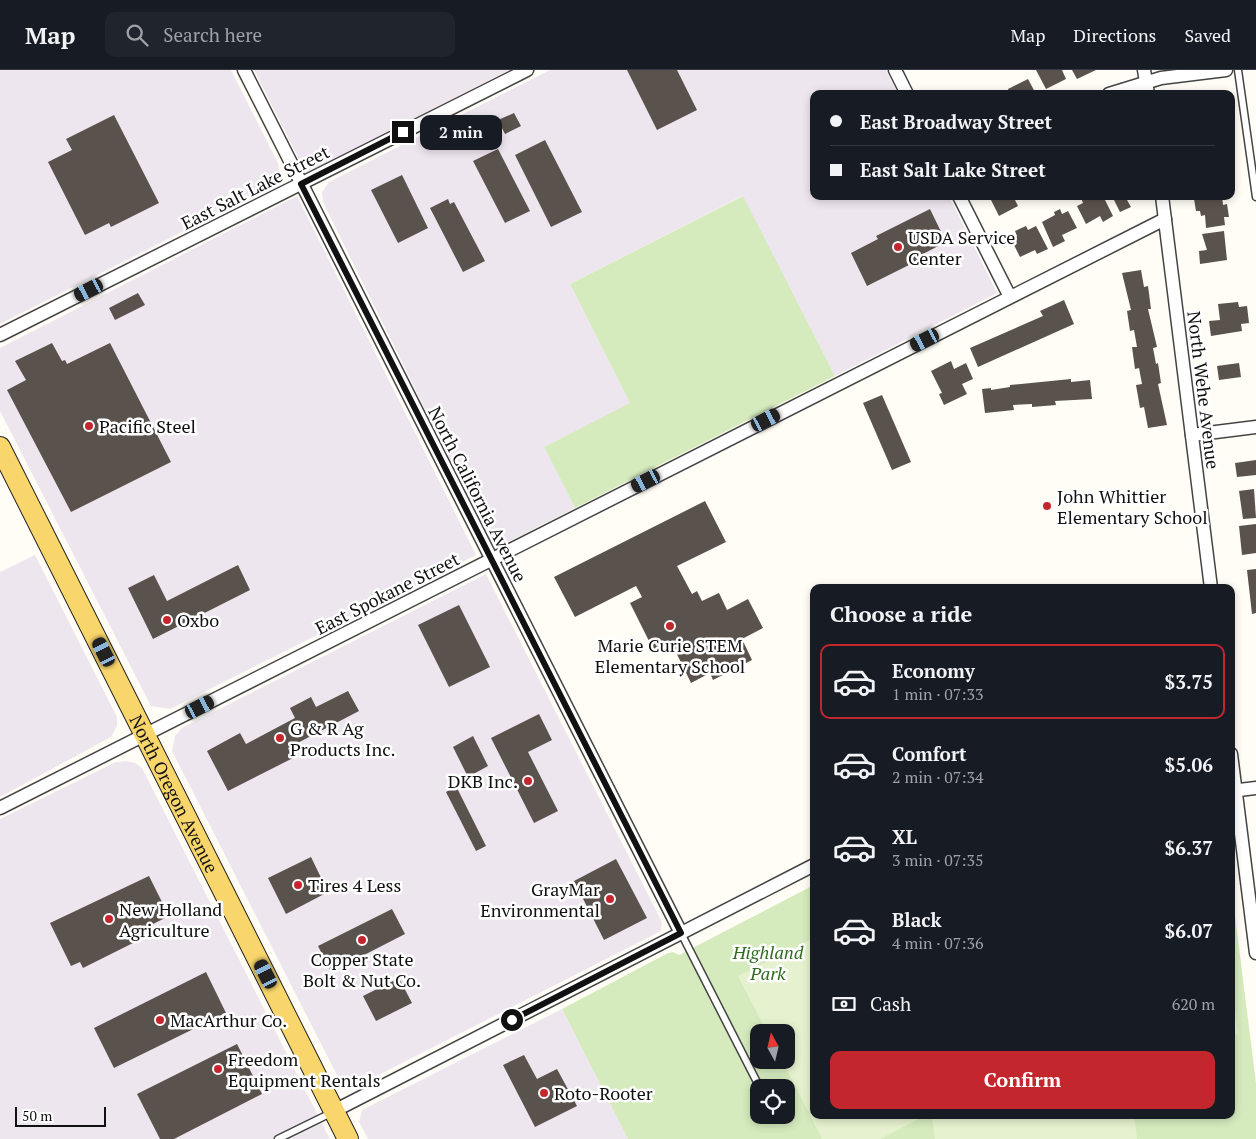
<!DOCTYPE html>
<meta charset="utf-8">
<style>
:root{--surface:#171b24;--page:#20242c;--text:#f1f3f6;--muted:#9ea1a6;--line:#363941;--accent:#c4262e}
body{margin:0;font-family:"PT Serif",serif;background:var(--page);color:var(--text);height:100vh;display:flex;flex-direction:column;font-size:19px;white-space:nowrap}
*{box-sizing:border-box;margin:0}
p{font-size:16px;color:var(--muted)}
.icon{flex:none;width:28px;height:28px;fill:none;stroke:currentColor;stroke-width:2;stroke-linecap:round;stroke-linejoin:round}
.map{position:relative;flex:1;overflow:hidden}
.panel{position:absolute;left:810px;top:514px;width:425px;height:535px;display:flex;flex-direction:column;background:var(--surface);border-radius:10px;box-shadow:0 2px 8px #0003}
.panel>*{flex:none}
.top-card{position:absolute;left:810px;top:20px;width:425px;height:110px;border-radius:10px;box-shadow:0 2px 8px #0003;display:grid;align-content:center;height:110px;padding:0 20px;background:var(--surface)}
.needle{width:32px;rotate:352deg}
.tools{position:absolute;left:750px;top:954px;display:grid;gap:10px}
.tools a{display:grid;place-items:center;width:45px;height:45px;border-radius:10px;background:var(--surface);box-shadow:0 2px 8px #0003;font-size:25px}
.scale{position:absolute;left:15px;bottom:12px;width:91px;box-sizing:border-box;padding-left:5px;border:2px solid #111;border-top:0;font-size:14px;line-height:18px;white-space:nowrap;color:#111;-webkit-text-stroke:4px #fff;paint-order:stroke}
.end{position:absolute;width:22px;height:22px;margin:-11px;border:6px solid #111;background:#fff;box-shadow:0 0 0 2px #fff}
.from{border-radius:50%}
.bubble{position:absolute;height:35px;border-radius:10px;background:var(--surface);box-shadow:0 2px 8px #0003;font-size:16px;font-weight:800;line-height:35px;text-align:center}
.car{position:absolute;width:15px;height:30px;margin:-15px -8px;border-radius:6px;box-shadow:0 0 4px 1px #0007;background:linear-gradient(#222 24%,#8ab4d8 0 40%,#222 0 76%,#8ab4d8 0 86%,#222 0)}
.top-card b{display:flex;align-items:center;gap:18px;height:48px;font-size:19px}
.top-card b+b{border-top:1px solid var(--line)}
.top-card i{width:12px;height:12px;background:var(--text)}
ul{padding:0;list-style:none}
li{display:flex;align-items:center;gap:15px;height:75px;margin:0 10px 8px;padding:0 10px;border:2px solid transparent;border-radius:10px}
li div{flex:1}
li b{display:block;font-size:19px}
li em{font-style:normal;font-weight:800}
li.on{border-color:var(--accent)}
li>.icon{width:45px;height:45px;stroke-width:1.5}
h2{padding:0 20px;font-size:22px;line-height:60px}
.pay{display:flex;align-items:center;gap:12px;height:55px;padding:0 20px;font-size:19px}
.pay p{margin-inline-start:auto}
.cta{display:flex;gap:10px;margin-top:auto;padding:10px 20px}
.cta a{flex:1;height:58px;border-radius:10px;background:var(--accent);color:#fff;font-size:20px;font-weight:800;line-height:58px;text-align:center}
header{display:flex;align-items:center;gap:30px;box-sizing:border-box;height:70px;padding:0 25px;background:var(--surface);border-bottom:1px solid var(--line)}
header strong{font-size:24px}
nav{display:flex;gap:28px;margin-inline-start:auto;font-size:18px}
.search{width:350px;height:45px;background:var(--page);display:flex;align-items:center;gap:12px;box-sizing:border-box;padding:0 18px;border-radius:10px;color:var(--muted);font-size:19px}
.map>svg:first-child{display:block}
.industrial{fill:#eee6ef}
.green{fill:#d5ebbd;fill-rule:evenodd}
.pitch{fill:#e6f2cf}
.building{fill:#5a524d}
.lines{fill:none;stroke-linecap:round;stroke-linejoin:round}
.lane-casing{stroke:#444;stroke-width:9}
.street-casing{stroke:#444;stroke-width:15}
.primary-casing{stroke:#222;stroke-width:22}
.lane{stroke:#fff;stroke-width:6}
.street{stroke:#fff;stroke-width:12}
.primary{stroke:#f9d66b;stroke-width:20}
.route{stroke:#111;stroke-width:6}
.poi-dot{fill:#c4262e;stroke:#fff;stroke-width:2}
.labels{text-anchor:middle;dominant-baseline:central;stroke-width:5;stroke-linejoin:round;paint-order:stroke}
.street-label{font-size:18px;fill:#111;stroke:#fff}
.poi-label{font-size:18px;fill:#111;stroke:#fff;text-anchor:start}
.park-label{font-size:18px;font-style:italic;fill:#2f6b1f;stroke:#fff}
</style>
<header>
<strong>Map</strong>
<div class="search"><svg class="icon" aria-label="search" viewBox="0 0 24 24"><circle cx="10" cy="10" r="6"/><path d="M15 15l6 6"/></svg>Search here</div>
<nav><a>Map</a><a>Directions</a><a>Saved</a></nav>
</header>
<div class="map">
<svg width="1256" height="1069" viewBox="0 0 1256 1069">
<rect width="100%" height="100%" fill="#fffdf5"/>
<g class="industrial">
<polygon points="0,0 231,0 278,93 280,104 275,115 0,254"/>
<polygon points="254,0 509,0 306,103"/>
<polygon points="550,0 886,0 898,24 814,24 814,126 949,126 997,223 835,306 742,126 570,214 631,333 544,377 575,438 494,479 323,132 322,122 329,112"/>
<polygon points="297,126 476,485 170,639 151,636 0,341 0,278"/>
<polygon points="35,485 117,647 117,656 111,667 0,727 0,502"/>
<polygon points="486,504 662,852 661,861 353,1018 342,1015 172,681 175,666 182,658"/>
<polygon points="126,691 135,693 142,698 330,1069 0,1069 0,749 116,692"/>
<polygon points="562,939 628,1069 368,1069 359,1052 362,1040"/>
</g>
<g class="green">
<polygon points="743,126 835,306 575,438 544,377 630,333 570,214"/>
<path d="M1231,814L1256,1013V1069H628L562,939L668,883L673,882L679,885L814,815V1045H1231ZM759,962H786V990H759ZM759,1018H786V1045H759Z"/>
</g>
<g class="pitch">
<polygon points="814,868 814,1045 917,1045 919,1049 880,1069 822,1069 782,990 786,990 786,962 767,962 738,906"/>
<polygon points="1231,911 1238,964 1231,965"/>
<polygon points="932,1045 1134,1045 1137,1069 935,1069"/>
</g>
<g class="building">
<polygon points="627,0 677,0 697,40 657,60"/>
<polygon points="1036,0 1062,0 1066,9 1046,19"/>
<polygon points="1072,0 1096,0 1077,9"/>
<polygon points="1028,9 1036,24 1010,24 1008,19"/>
<polygon points="514,43 521,56 505,64 498,50"/>
<polygon points="114,45 159,133 111,157 109,153 85,165 48,92 72,80 66,69"/>
<polygon points="545,70 582,142 551,157 515,85"/>
<polygon points="498,79 530,141 505,153 473,91"/>
<polygon points="402,105 428,158 398,173 371,120"/>
<polygon points="989,126 1013,126 1018,136 999,146"/>
<polygon points="1084,126 1089,129 1095,126 1103,126 1113,146 1103,152 1100,146 1086,154 1077,136 1083,133 1081,128"/>
<polygon points="1112,126 1135,126 1127,130 1131,137 1120,142"/>
<polygon points="1222,126 1223,135 1227,134 1229,147 1224,147 1225,155 1206,158 1205,145 1201,146 1200,141 1196,141 1194,129"/>
<polygon points="448,129 450,134 454,132 485,191 463,202 430,138"/>
<polygon points="930,139 946,172 923,184 925,187 867,216 851,183 878,169 876,166"/>
<polygon points="1060,139 1062,144 1068,141 1077,158 1062,165 1065,171 1053,177 1042,152 1055,145 1054,142"/>
<polygon points="1026,156 1028,160 1036,156 1048,179 1037,184 1035,180 1020,187 1011,169 1017,166 1015,161"/>
<polygon points="1224,161 1227,190 1200,194 1199,181 1207,180 1202,164"/>
<polygon points="1141,200 1144,217 1148,216 1151,239 1148,239 1157,277 1153,278 1156,294 1158,293 1161,313 1158,314 1167,355 1148,358 1144,337 1140,338 1136,315 1142,314 1139,298 1135,299 1132,277 1137,277 1134,260 1130,261 1127,241 1131,240 1122,203"/>
<polygon points="138,223 145,235 115,250 109,238"/>
<polygon points="1064,230 1074,254 978,297 970,278 1043,246 1040,241"/>
<polygon points="1238,232 1239,237 1247,236 1249,253 1241,254 1242,261 1211,266 1209,251 1220,250 1218,234"/>
<polygon points="52,273 62,291 65,290 67,294 110,273 171,392 71,442 7,320 26,310 15,291"/>
<polygon points="951,291 954,299 966,293 973,309 962,314 967,324 944,335 939,324 942,323 931,301"/>
<polygon points="1239,293 1241,307 1219,310 1217,296"/>
<polygon points="1071,309 1071,312 1090,310 1092,329 1055,331 1056,335 1032,337 1032,334 1013,335 1014,340 985,343 982,319 991,318 991,320 1010,317 1010,315"/>
<polygon points="882,325 911,392 892,400 863,333"/>
<polygon points="1256,390 1256,405 1237,407 1235,393"/>
<polygon points="1254,419 1256,448 1243,449 1239,421"/>
<polygon points="705,431 726,472 677,496 692,524 697,521 702,531 719,523 727,540 748,529 763,558 742,569 752,590 713,610 710,603 691,613 672,574 655,583 630,533 642,527 636,516 575,547 554,507"/>
<polygon points="1256,454 1256,483 1242,485 1239,456"/>
<polygon points="238,495 250,520 153,569 128,518 154,505 167,531"/>
<polygon points="1256,499 1256,543 1252,544 1247,500"/>
<polygon points="459,535 490,597 449,617 418,555"/>
<polygon points="348,621 359,641 288,678 293,688 228,721 207,681 240,663 246,674 295,648 290,638 311,627 316,637"/>
<polygon points="539,644 552,670 528,682 558,741 534,753 491,668"/>
<polygon points="473,666 488,696 468,707 453,677"/>
<polygon points="456,716 486,776 476,781 446,722"/>
<polygon points="311,787 328,822 286,844 268,808"/>
<polygon points="616,789 647,848 604,870 574,811"/>
<polygon points="149,806 169,846 129,866 133,873 83,898 80,892 71,896 50,853"/>
<polygon points="392,839 405,864 331,902 318,876"/>
<polygon points="206,902 226,943 114,998 94,958"/>
<polygon points="399,908 412,933 376,951 363,926"/>
<polygon points="237,974 262,1024 174,1069 160,1069 137,1024"/>
<polygon points="524,985 537,1009 557,999 577,1036 535,1057 503,995"/>
</g>
<g class="lines">
<g class="lane-casing">
<g id="lane">
<polyline points="1238,0 1256,127"/>
<polyline points="681,863 760,1018"/>
<polyline points="278,1069 331,1043"/>
</g>
</g>
<g class="street-casing">
<g id="street">
<polyline points="244,0 681,863"/>
<polyline points="895,0 907,24"/>
<polyline points="1144,0 1148,24"/>
<polyline points="1109,24 1161,8 1226,0"/>
<polyline points="959,126 1010,227"/>
<polyline points="1162,126 1211,518"/>
<polyline points="0,265 527,0"/>
<polyline points="1192,365 1256,357"/>
<polyline points="1231,684 1256,883"/>
<polyline points="1231,721 1256,718"/>
<polyline points="0,738 1165,149"/>
<polyline points="334,1041 814,795"/>
</g>
</g>
<g class="primary-casing">
<g id="primary">
<path id="s1" d="M0,377L348,1069"/>
</g>
</g>
<use href="#lane" class="lane"/>
<use href="#street" class="street"/>
<use href="#primary" class="primary"/>
</g>
<g class="lines">
<polyline class="route" points="403,62 301,114 681,863 512,950"/>
</g>
<g class="poi-dot">
<circle cx="898" cy="177" r="5"/>
<circle cx="89" cy="356" r="5"/>
<circle cx="1047" cy="436" r="5"/>
<circle cx="167" cy="550" r="5"/>
<circle cx="670" cy="556" r="5"/>
<circle cx="280" cy="668" r="5"/>
<circle cx="528" cy="711" r="5"/>
<circle cx="298" cy="815" r="5"/>
<circle cx="610" cy="829" r="5"/>
<circle cx="109" cy="849" r="5"/>
<circle cx="362" cy="870" r="5"/>
<circle cx="160" cy="950" r="5"/>
<circle cx="218" cy="999" r="5"/>
<circle cx="544" cy="1023" r="5"/>
</g>
<g class="labels">
<g class="street-label">
<text transform="translate(255 117) rotate(-27)">East Salt Lake Street</text>
<text transform="translate(1204 320) rotate(83)">North Wehe Avenue</text>
<text transform="translate(478 424) rotate(63)">North California Avenue</text>
<text transform="translate(387 523) rotate(-27)">East Spokane Street</text>
<text stroke="none"><textPath href="#s1" startOffset="388">North Oregon Avenue</textPath></text>
</g>
<g class="poi-label">
<text x="908" y="167">USDA Service<tspan x="908" dy="21">Center</tspan></text>
<text x="99" y="356">Pacific Steel</text>
<text x="1057" y="426">John Whittier<tspan x="1057" dy="21">Elementary School</tspan></text>
<text x="177" y="550">Oxbo</text>
<text x="670" y="575" text-anchor="middle">Marie Curie STEM<tspan x="670" dy="21">Elementary School</tspan></text>
<text x="290" y="658">G &amp; R Ag<tspan x="290" dy="21">Products Inc.</tspan></text>
<text x="518" y="711" text-anchor="end">DKB Inc.</text>
<text x="308" y="815">Tires 4 Less</text>
<text x="600" y="819" text-anchor="end">GrayMar<tspan x="600" dy="21">Environmental</tspan></text>
<text x="119" y="839">New Holland<tspan x="119" dy="21">Agriculture</tspan></text>
<text x="362" y="889" text-anchor="middle">Copper State<tspan x="362" dy="21">Bolt &amp; Nut Co.</tspan></text>
<text x="170" y="950">MacArthur Co.</text>
<text x="228" y="989">Freedom<tspan x="228" dy="21">Equipment Rentals</tspan></text>
<text x="554" y="1023">Roto-Rooter</text>
</g>
<g class="park-label">
<text x="768" y="882">Highland<tspan x="768" dy="21">Park</tspan></text>
</g>
</g>
</svg>
<div class="tools">
<a><svg class="needle" viewBox="-14 -14 28 28"><path d="M0-13l5 13h-10z" fill="#e53935"/><path d="M0 13l5-13h-10z" fill="#9ea1a6"/></svg></a>
<a><svg class="icon" aria-label="locate" viewBox="0 0 24 24"><circle cx="12" cy="12" r="6"/><path d="M12 2v4M12 18v4M2 12h4M18 12h4"/></svg></a>
</div>
<div class="scale">50 m</div>
<i class="end from" style="left:512px;top:950px"></i>
<i class="end" style="left:403px;top:62px"></i>
<div class="bubble" style="left:420px;top:45px;width:82px">2 min</div>
<i class="car" style="left:89px;top:220px;rotate:243deg"></i>
<i class="car" style="left:925px;top:270px;rotate:243deg"></i>
<i class="car" style="left:766px;top:350px;rotate:63deg"></i>
<i class="car" style="left:646px;top:411px;rotate:243deg"></i>
<i class="car" style="left:104px;top:582px;rotate:333deg"></i>
<i class="car" style="left:200px;top:637px;rotate:63deg"></i>
<i class="car" style="left:266px;top:904px;rotate:333deg"></i>
<div class="top-card">
<b><i class="from"></i>East Broadway Street</b>
<b><i></i>East Salt Lake Street</b>
</div>
<section class="panel">
<h2>Choose a ride</h2>
<ul>
<li class="on"><svg class="icon" aria-label="car" viewBox="0 0 24 24"><path d="M5 17H2v-5l4-1 3-4h7l3 4 3 1v5h-3M9 17h6M6 11h13"/><circle cx="7" cy="17" r="2"/><circle cx="17" cy="17" r="2"/></svg><div><b>Economy</b><p>1 min · 07:33</p></div><em>$3.75</em></li>
<li><svg class="icon" aria-label="car" viewBox="0 0 24 24"><path d="M5 17H2v-5l4-1 3-4h7l3 4 3 1v5h-3M9 17h6M6 11h13"/><circle cx="7" cy="17" r="2"/><circle cx="17" cy="17" r="2"/></svg><div><b>Comfort</b><p>2 min · 07:34</p></div><em>$5.06</em></li>
<li><svg class="icon" aria-label="car" viewBox="0 0 24 24"><path d="M5 17H2v-5l4-1 3-4h7l3 4 3 1v5h-3M9 17h6M6 11h13"/><circle cx="7" cy="17" r="2"/><circle cx="17" cy="17" r="2"/></svg><div><b>XL</b><p>3 min · 07:35</p></div><em>$6.37</em></li>
<li><svg class="icon" aria-label="car" viewBox="0 0 24 24"><path d="M5 17H2v-5l4-1 3-4h7l3 4 3 1v5h-3M9 17h6M6 11h13"/><circle cx="7" cy="17" r="2"/><circle cx="17" cy="17" r="2"/></svg><div><b>Black</b><p>4 min · 07:36</p></div><em>$6.07</em></li>
</ul>
<div class="pay"><svg class="icon" aria-label="cash" viewBox="0 0 24 24"><path d="M3 7h18v10H3z"/><circle cx="12" cy="12" r="2"/></svg>Cash<p>620 m</p></div>
<div class="cta"><a>Confirm</a></div>
</section>
</div>
